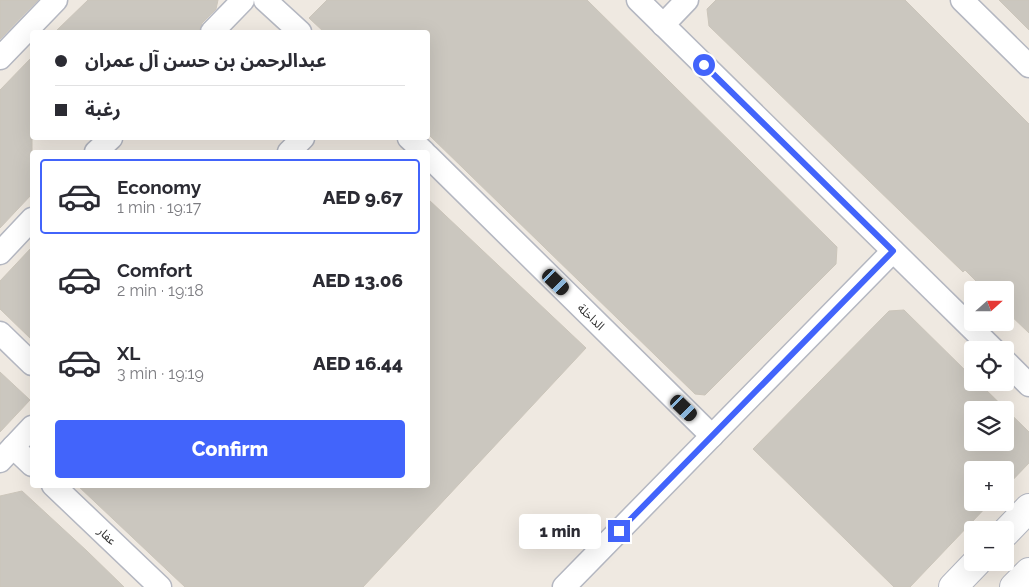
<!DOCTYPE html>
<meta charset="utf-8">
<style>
:root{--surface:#fff;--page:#f2f2f3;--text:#2b2b33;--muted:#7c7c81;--line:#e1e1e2;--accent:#4264fb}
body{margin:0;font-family:Raleway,"Noto Sans Arabic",sans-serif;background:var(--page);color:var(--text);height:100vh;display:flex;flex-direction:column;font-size:19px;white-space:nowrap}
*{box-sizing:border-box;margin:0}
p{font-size:16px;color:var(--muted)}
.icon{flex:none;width:28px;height:28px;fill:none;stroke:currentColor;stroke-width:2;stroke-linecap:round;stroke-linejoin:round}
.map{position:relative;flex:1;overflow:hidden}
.panel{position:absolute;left:30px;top:150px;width:400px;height:338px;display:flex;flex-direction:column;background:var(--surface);border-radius:5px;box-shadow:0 5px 20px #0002}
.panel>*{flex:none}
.hud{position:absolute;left:30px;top:30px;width:400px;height:110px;border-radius:5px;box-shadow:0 5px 20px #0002;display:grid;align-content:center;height:110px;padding:0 25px;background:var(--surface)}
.needle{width:32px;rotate:69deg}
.controls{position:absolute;left:964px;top:281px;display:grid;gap:10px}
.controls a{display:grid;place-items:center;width:50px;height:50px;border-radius:5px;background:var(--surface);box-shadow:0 5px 20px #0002;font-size:25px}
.end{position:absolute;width:22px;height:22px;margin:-11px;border:6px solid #4264fb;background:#fff;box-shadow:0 0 0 2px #fff}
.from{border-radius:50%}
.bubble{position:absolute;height:35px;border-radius:5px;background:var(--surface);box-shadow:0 5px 20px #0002;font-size:16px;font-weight:800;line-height:35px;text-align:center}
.car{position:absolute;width:15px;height:30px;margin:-15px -8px;border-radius:6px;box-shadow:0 0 4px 1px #0007;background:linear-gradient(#222 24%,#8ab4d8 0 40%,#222 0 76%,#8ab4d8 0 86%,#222 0)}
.hud b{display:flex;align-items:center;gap:18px;height:48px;font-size:19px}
.hud b+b{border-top:1px solid var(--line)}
.hud i{width:12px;height:12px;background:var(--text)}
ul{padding:9px 0 0;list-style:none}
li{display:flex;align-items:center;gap:15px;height:75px;margin:0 10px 8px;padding:0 15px;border:2px solid transparent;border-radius:5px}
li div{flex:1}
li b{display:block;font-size:19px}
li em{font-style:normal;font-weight:800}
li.current{border-color:var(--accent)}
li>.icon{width:45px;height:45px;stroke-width:1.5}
.action{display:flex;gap:10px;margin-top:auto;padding:10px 25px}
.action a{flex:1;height:58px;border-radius:5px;background:var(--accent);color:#fff;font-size:20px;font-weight:800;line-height:58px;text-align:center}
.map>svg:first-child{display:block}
.building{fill:#cbc7bf;stroke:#cbc5ba;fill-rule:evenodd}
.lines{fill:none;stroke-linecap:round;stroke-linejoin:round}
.minor-casing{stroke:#b4b7c1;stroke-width:25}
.tertiary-casing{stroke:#b4b7c1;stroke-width:30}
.minor{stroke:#fff;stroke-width:22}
.tertiary{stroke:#fff;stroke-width:28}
.route{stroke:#4264fb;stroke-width:6}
.labels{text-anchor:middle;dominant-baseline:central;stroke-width:4;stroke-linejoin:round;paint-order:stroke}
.street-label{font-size:12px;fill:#2e2e2e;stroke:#fff}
</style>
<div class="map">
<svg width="1029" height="587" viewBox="0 0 1029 587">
<rect width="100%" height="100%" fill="#efe9e1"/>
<g class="building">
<polygon points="0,0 38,0 0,39"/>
<polygon points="88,0 218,0 216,9 202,23 199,32 55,32"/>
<polygon points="327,0 587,0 837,247 836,264 705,395 695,394 428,134 428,32 324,32 309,18"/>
<polygon points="716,0 905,0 1029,124 1029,333 1005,310 1005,290 985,290 965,270 963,272 709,26 707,9"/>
<polygon points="999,0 1029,0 1029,30"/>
<polygon points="32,57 32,194 0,228 0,90"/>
<polygon points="428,199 586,348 363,587 185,587 77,485 428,485"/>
<polygon points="32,247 32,340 0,309 0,281"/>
<path d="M904,310L972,377V382H978L1029,432V463L1005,488V470H972V502H991L910,587H894L753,449L889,311ZM972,410H1005V442H972Z"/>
<polygon points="0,372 30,400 0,432"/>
<polygon points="22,491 87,551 124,587 0,587 0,496"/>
</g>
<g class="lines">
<g class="minor-casing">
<g id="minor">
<polyline points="265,0 300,32"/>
<polyline points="638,0 994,350"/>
<polyline points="962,0 1029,66"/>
<polyline points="663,25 687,0"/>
<polyline points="212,32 243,0"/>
<polyline points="0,58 56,0"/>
<polyline points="409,138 424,152"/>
<polyline points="96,152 111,138"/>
<polyline points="289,152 303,138"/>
<polyline points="428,156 712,436"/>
<polyline points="0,253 32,219"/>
<polyline points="0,333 32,364"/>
<polyline points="1005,361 1029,385"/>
<polyline points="13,447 32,465"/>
<polyline points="0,461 32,427"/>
<polyline points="53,485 160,587"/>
<polyline points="564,587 893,251"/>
</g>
</g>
<g class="tertiary-casing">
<g id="tertiary">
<polyline points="1005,533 1029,508"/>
<polyline points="953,587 977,562"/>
<polyline points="1014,587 1029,572"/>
</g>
</g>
<use href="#minor" class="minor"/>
<use href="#tertiary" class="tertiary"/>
</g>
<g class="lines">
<polyline class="route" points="619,531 893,251 704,65"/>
</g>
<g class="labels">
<g class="street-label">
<text transform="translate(591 317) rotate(44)">الداخلة</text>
<text transform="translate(107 536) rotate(44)">عفار</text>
</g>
</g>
</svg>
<div class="controls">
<a><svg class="needle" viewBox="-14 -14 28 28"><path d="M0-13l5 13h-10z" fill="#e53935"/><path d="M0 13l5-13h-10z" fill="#7c7c81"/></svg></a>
<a><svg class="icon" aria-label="locate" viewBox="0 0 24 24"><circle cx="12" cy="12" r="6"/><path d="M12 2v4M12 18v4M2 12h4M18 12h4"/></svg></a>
<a><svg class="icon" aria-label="layers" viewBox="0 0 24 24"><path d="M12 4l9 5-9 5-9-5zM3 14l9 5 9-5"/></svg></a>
<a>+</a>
<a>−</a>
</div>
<i class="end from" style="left:704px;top:65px"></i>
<i class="end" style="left:619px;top:531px"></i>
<div class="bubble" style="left:519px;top:514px;width:82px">1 min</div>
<i class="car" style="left:556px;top:282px;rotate:134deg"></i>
<i class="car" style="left:684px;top:408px;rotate:134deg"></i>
<div class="hud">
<b><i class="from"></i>عبدالرحمن بن حسن آل عمران</b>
<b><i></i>رغبة</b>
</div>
<section class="panel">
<ul>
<li class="current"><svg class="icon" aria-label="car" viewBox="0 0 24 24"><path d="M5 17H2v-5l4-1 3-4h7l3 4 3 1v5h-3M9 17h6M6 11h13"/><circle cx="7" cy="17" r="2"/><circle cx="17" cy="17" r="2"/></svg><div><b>Economy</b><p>1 min · 19:17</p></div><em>AED 9.67</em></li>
<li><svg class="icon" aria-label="car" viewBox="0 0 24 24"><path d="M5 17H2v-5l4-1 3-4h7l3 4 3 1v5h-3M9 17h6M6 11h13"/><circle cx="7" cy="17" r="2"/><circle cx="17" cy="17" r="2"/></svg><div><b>Comfort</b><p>2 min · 19:18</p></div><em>AED 13.06</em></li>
<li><svg class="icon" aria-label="car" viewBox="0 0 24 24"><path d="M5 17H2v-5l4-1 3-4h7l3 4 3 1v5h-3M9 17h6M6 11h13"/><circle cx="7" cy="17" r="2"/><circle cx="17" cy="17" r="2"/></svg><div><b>XL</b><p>3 min · 19:19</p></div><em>AED 16.44</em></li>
</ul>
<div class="action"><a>Confirm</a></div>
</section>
</div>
